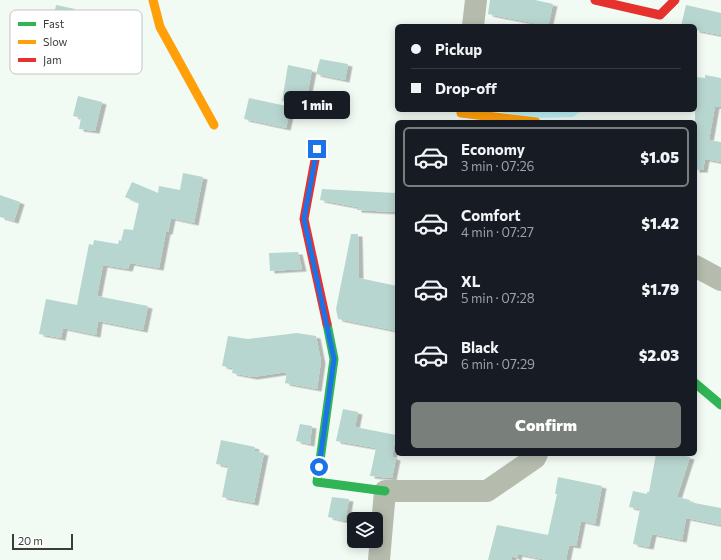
<!DOCTYPE html>
<meta charset="utf-8">
<style>
:root{--surface:#171b24;--page:#242831;--text:#f1f3f6;--muted:#9ea1a6;--line:#363941;--accent:#79807b}
body{margin:0;font-family:Commissioner,sans-serif;background:var(--page);color:var(--text);height:100vh;display:flex;flex-direction:column;font-size:15px;white-space:nowrap}
*{box-sizing:border-box;margin:0}
p{font-size:13px;color:var(--muted)}
.icon{flex:none;width:22px;height:22px;fill:none;stroke:currentColor;stroke-width:2;stroke-linecap:round;stroke-linejoin:round}
.map{position:relative;flex:1;overflow:hidden}
.details{position:absolute;left:395px;top:120px;width:302px;height:336px;display:flex;flex-direction:column;background:var(--surface);border-radius:6px;box-shadow:0 2px 10px #0003}
.details>*{flex:none}
.hud{position:absolute;left:395px;top:24px;width:302px;height:88px;border-radius:6px;box-shadow:0 2px 10px #0003;display:grid;align-content:center;height:88px;padding:0 16px;background:var(--surface)}
.fabs{position:absolute;left:347px;top:512px;display:grid;gap:8px}
.fabs a{display:grid;place-items:center;width:36px;height:36px;border-radius:6px;background:var(--surface);box-shadow:0 2px 10px #0003;font-size:20px}
.scale{position:absolute;left:12px;bottom:10px;width:61px;box-sizing:border-box;padding-left:4px;border:2px solid #383e3a;border-top:0;font-size:11px;line-height:14px;white-space:nowrap;color:#383e3a;-webkit-text-stroke:3px #fff;paint-order:stroke}
.end{position:absolute;width:18px;height:18px;margin:-9px;border:5px solid #1a73e8;background:#fff;box-shadow:0 0 0 2px #fff}
.from{border-radius:50%}
.bubble{position:absolute;height:28px;border-radius:6px;background:var(--surface);box-shadow:0 2px 10px #0003;font-size:13px;font-weight:800;line-height:28px;text-align:center}
.hud b{display:flex;align-items:center;gap:14px;height:38px;font-size:15px}
.hud b+b{border-top:1px solid var(--line)}
.hud i{width:10px;height:10px;background:var(--text)}
ul{padding:7px 0 0;list-style:none}
li{display:flex;align-items:center;gap:12px;height:60px;margin:0 8px 6px;padding:0 8px;border:2px solid transparent;border-radius:6px}
li div{flex:1}
li b{display:block;font-size:15px}
li em{font-style:normal;font-weight:800}
li.current{border-color:var(--accent)}
li>.icon{width:36px;height:36px;stroke-width:1.5}
.button{display:flex;gap:8px;margin-top:auto;padding:8px 16px}
.button a{flex:1;height:46px;border-radius:6px;background:var(--accent);color:#fff;font-size:16px;font-weight:800;line-height:46px;text-align:center}
.map>svg:first-child{display:block}
.water{fill:#bbf2f9}
.building{fill:#b7d6cf;filter:url(#shadow)}
.lines{fill:none;stroke-linecap:round;stroke-linejoin:round}
.street{stroke:#b5bbad;stroke-width:22}
.fast{stroke:#30b455;stroke-width:9}
.slow{stroke:#ff9f0a;stroke-width:9}
.jam{stroke:#e5322d;stroke-width:9}
.route{stroke:#1a73e8;stroke-width:5}
.key{fill:#fff;stroke:#c3c5c4;stroke-width:1}
.key-label{font-size:11px;fill:#383e3a}
</style>
<div class="map">
<svg width="721" height="560" viewBox="0 0 721 560">
<defs>
<filter id="shadow"><feDropShadow dx="4.5" dy="2.5" stdDeviation="0" flood-color="#0004"/></filter>
</defs>
<rect width="100%" height="100%" fill="#f2faf4"/>
<polygon class="water" points="487,110 583,110 573,117 537,118"/>
<g class="building">
<polygon points="490,0 535,0 553,4 548,26 488,14"/>
<polygon points="56,5 75,9 71,30 52,27"/>
<polygon points="686,5 721,13 721,35 695,30 695,26 681,26"/>
<polygon points="320,59 348,64 345,80 316,74"/>
<polygon points="288,65 312,70 305,106 282,101"/>
<polygon points="705,75 721,78 721,107 715,106 709,140 721,142 721,162 705,159 703,170 695,170 695,77 705,78"/>
<polygon points="78,96 102,102 95,131 79,129 81,118 73,116"/>
<polygon points="249,98 291,107 286,128 244,119"/>
<polygon points="183,173 203,177 194,223 171,218 168,232 166,232 159,268 130,263 128,269 103,265 97,296 148,306 143,330 98,321 96,335 63,328 61,338 39,334 46,299 77,305 89,244 93,245 94,240 118,244 119,240 121,241 124,229 133,230 139,203 125,197 132,182 158,193 159,186 180,190"/>
<polygon points="322,189 396,193 395,212 357,210 357,207 320,200"/>
<polygon points="0,195 20,202 14,221 0,217"/>
<polygon points="351,234 358,234 359,278 397,286 397,331 338,319 336,309"/>
<polygon points="298,252 302,269 270,271 269,253"/>
<polygon points="297,333 316,336 321,361 317,389 285,383 287,372 253,377 232,373 233,368 222,366 228,336 248,339"/>
<polygon points="343,409 358,412 355,427 396,435 392,457 396,458 392,478 370,476 376,448 336,441"/>
<polygon points="300,424 312,426 310,444 296,441"/>
<polygon points="221,440 255,447 254,451 264,453 254,503 222,497 228,466 216,464"/>
<polygon points="656,454 676,454 690,457 677,497 690,500 689,502 721,508 721,525 686,518 682,540 652,534 649,547 633,544 640,509 629,507 633,491 647,494 647,492 649,492"/>
<polygon points="558,477 602,486 595,524 581,521 576,546 569,545 566,560 547,560 518,554 517,558 512,556 512,560 488,560 497,525 548,535 557,494 555,494"/>
<polygon points="332,497 349,499 345,521 328,517"/>
</g>
<g class="lines">
<g class="street">
<polyline points="473,26 476,0"/>
<polyline points="695,266 721,280"/>
<polyline points="379,560 385,491 487,491 535,458 537,454"/>
</g>
<g class="fast">
<polyline points="327,324 334,359 317,482 385,491"/>
<polyline points="695,383 721,405"/>
</g>
<g class="slow">
<polyline points="153,0 160,27 214,125"/>
<polyline points="461,110 461,113 536,122"/>
</g>
<g class="jam">
<polyline points="595,0 660,15 675,0"/>
<polyline points="317,149 304,219 327,324"/>
</g>
</g>
<g class="lines">
<polyline class="route" points="317,149 304,219 334,359 319,467"/>
</g>
<rect x="10" y="10" width="132" height="64" rx="6" class="key"/>
<rect x="18" y="22" width="18" height="4" fill="#30b455"/>
<rect x="18" y="40" width="18" height="4" fill="#ff9f0a"/>
<rect x="18" y="58" width="18" height="4" fill="#e5322d"/>
<g class="key-label">
<text x="43" y="28">Fast</text>
<text x="43" y="46">Slow</text>
<text x="43" y="64">Jam</text>
</g>
</svg>
<div class="fabs">
<a><svg class="icon" aria-label="layers" viewBox="0 0 24 24"><path d="M12 4l9 5-9 5-9-5zM3 14l9 5 9-5"/></svg></a>
</div>
<div class="scale">20 m</div>
<i class="end from" style="left:319px;top:467px"></i>
<i class="end" style="left:317px;top:149px"></i>
<div class="bubble" style="left:284px;top:91px;width:66px">1 min</div>
<div class="hud">
<b><i class="from"></i>Pickup</b>
<b><i></i>Drop-off</b>
</div>
<section class="details">
<ul>
<li class="current"><svg class="icon" aria-label="car" viewBox="0 0 24 24"><path d="M5 17H2v-5l4-1 3-4h7l3 4 3 1v5h-3M9 17h6M6 11h13"/><circle cx="7" cy="17" r="2"/><circle cx="17" cy="17" r="2"/></svg><div><b>Economy</b><p>3 min · 07:26</p></div><em>$1.05</em></li>
<li><svg class="icon" aria-label="car" viewBox="0 0 24 24"><path d="M5 17H2v-5l4-1 3-4h7l3 4 3 1v5h-3M9 17h6M6 11h13"/><circle cx="7" cy="17" r="2"/><circle cx="17" cy="17" r="2"/></svg><div><b>Comfort</b><p>4 min · 07:27</p></div><em>$1.42</em></li>
<li><svg class="icon" aria-label="car" viewBox="0 0 24 24"><path d="M5 17H2v-5l4-1 3-4h7l3 4 3 1v5h-3M9 17h6M6 11h13"/><circle cx="7" cy="17" r="2"/><circle cx="17" cy="17" r="2"/></svg><div><b>XL</b><p>5 min · 07:28</p></div><em>$1.79</em></li>
<li><svg class="icon" aria-label="car" viewBox="0 0 24 24"><path d="M5 17H2v-5l4-1 3-4h7l3 4 3 1v5h-3M9 17h6M6 11h13"/><circle cx="7" cy="17" r="2"/><circle cx="17" cy="17" r="2"/></svg><div><b>Black</b><p>6 min · 07:29</p></div><em>$2.03</em></li>
</ul>
<div class="button"><a>Confirm</a></div>
</section>
</div>
